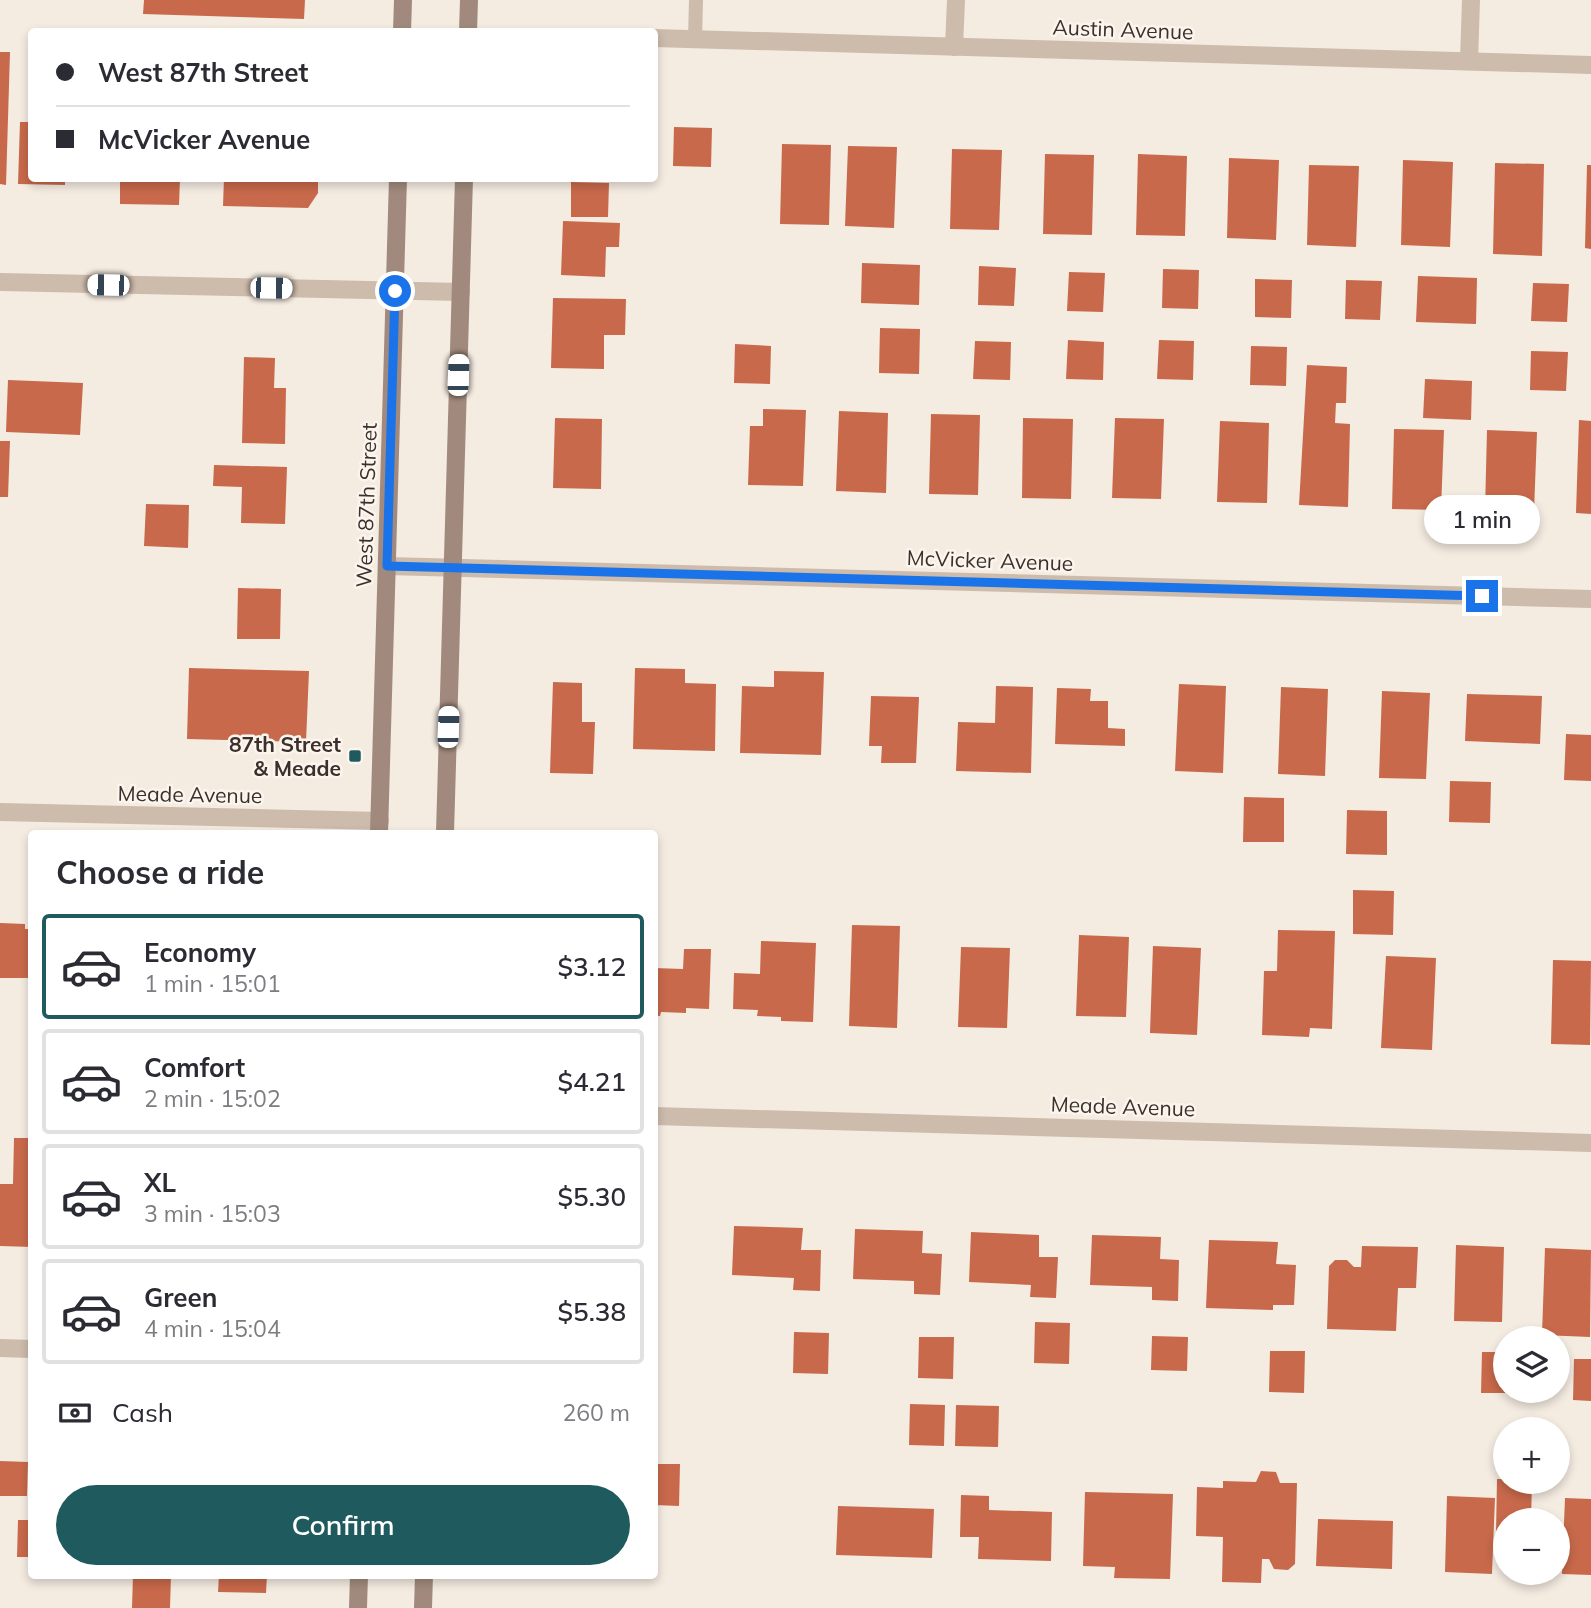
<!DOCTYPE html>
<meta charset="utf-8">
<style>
:root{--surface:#fff;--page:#f2f2f3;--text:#2b2b33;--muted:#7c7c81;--line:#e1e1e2;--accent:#1f5a5e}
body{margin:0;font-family:Mulish,sans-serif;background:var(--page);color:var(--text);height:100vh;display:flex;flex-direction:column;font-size:26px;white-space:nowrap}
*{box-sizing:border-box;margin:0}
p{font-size:23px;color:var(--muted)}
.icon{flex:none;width:38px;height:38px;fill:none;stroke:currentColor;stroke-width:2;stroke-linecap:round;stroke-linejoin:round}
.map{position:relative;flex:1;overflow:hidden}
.drawer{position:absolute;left:28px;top:830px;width:630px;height:749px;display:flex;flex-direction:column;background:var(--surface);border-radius:7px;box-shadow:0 4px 10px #0003}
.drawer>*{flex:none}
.top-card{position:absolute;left:28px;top:28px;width:630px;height:154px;border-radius:7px;box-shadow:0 4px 10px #0003;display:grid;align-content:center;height:154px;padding:0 28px;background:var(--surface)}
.tools{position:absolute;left:1493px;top:1326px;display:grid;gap:14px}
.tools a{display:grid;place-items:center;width:77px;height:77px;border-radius:50%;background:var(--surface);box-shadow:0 4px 10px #0003;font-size:35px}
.end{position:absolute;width:32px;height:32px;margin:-16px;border:9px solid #1a73e8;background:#fff;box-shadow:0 0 0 4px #fff}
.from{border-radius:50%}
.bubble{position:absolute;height:49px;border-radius:24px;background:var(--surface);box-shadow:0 4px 10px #0003;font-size:23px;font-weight:600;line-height:49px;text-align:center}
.car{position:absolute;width:21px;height:42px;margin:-21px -10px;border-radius:9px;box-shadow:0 0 5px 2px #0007;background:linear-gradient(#fff 24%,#345 0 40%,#fff 0 76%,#345 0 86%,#fff 0)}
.top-card b{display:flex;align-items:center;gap:24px;height:66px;font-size:26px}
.top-card b+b{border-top:2px solid var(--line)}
.top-card i{width:18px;height:18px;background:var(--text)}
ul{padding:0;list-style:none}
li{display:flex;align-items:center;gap:21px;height:105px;margin:0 14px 10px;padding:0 14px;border:4px solid var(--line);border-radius:7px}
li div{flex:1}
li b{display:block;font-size:26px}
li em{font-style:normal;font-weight:600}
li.current{border-color:var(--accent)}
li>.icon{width:63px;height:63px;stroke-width:1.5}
h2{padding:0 28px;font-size:32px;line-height:84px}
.pay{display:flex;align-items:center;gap:18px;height:77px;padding:0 28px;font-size:26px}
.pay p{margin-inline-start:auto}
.button{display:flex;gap:14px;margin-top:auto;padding:14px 28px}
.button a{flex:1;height:80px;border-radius:42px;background:var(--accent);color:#fff;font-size:28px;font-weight:600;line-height:80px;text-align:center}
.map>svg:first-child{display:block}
.building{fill:#c8694b}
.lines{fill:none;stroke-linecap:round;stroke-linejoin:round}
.lane{stroke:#cdbbac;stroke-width:14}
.street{stroke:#cdbbac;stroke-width:18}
.secondary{stroke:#a18a7d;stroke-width:18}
.route{stroke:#1a73e8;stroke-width:9}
.poi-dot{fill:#1f5a5e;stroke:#fbf5ee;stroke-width:2.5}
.labels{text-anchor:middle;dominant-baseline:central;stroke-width:5;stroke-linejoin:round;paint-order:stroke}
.street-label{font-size:21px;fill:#3b302b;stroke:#fbf5ee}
.poi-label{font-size:21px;font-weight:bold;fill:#3b302b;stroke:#fbf5ee;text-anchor:end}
</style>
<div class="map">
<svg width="1591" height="1608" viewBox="0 0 1591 1608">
<rect width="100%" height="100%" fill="#f4ebe1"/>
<g class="building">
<polygon points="144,0 305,0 304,19 143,14"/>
<polygon points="0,52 10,52 6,185 0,184"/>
<polygon points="20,122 32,122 32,178 65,178 65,185 18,184"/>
<polygon points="674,127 712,128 711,167 673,166"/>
<polygon points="782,144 831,145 829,225 780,224"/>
<polygon points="848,146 897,147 894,228 845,226"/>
<polygon points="952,149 1002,150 999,230 950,229"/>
<polygon points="1045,154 1094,155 1092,235 1043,234"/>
<polygon points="1138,154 1187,156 1185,236 1136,235"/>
<polygon points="1229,158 1279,160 1276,240 1227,238"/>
<polygon points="1403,160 1453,162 1450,247 1401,245"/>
<polygon points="1495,163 1544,164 1542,256 1493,254"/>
<polygon points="1309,165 1359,166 1356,247 1307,245"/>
<polygon points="1587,165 1591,165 1591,249 1585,248"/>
<polygon points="120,178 180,178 179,205 120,204"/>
<polygon points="224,178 318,178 318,193 308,208 223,206"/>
<polygon points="571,182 609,183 608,217 571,217"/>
<polygon points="563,221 620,223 619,247 606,247 605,277 561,275"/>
<polygon points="862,263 920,265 919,305 861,303"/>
<polygon points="979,266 1016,268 1014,306 978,305"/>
<polygon points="1163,269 1199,270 1198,309 1162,308"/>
<polygon points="1069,272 1105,273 1103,312 1067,311"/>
<polygon points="1418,276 1477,278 1476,324 1416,322"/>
<polygon points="1255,279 1292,280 1291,318 1255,317"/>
<polygon points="1346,280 1382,281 1380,320 1345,319"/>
<polygon points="1533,283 1569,284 1567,322 1531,321"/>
<polygon points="553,298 626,299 625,335 604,335 604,369 551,368"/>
<polygon points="880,328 920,329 919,374 879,373"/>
<polygon points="1068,340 1104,342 1103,380 1066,379"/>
<polygon points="1159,340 1194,341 1193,380 1157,379"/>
<polygon points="975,341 1011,342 1010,380 973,379"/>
<polygon points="735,344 771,346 770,384 734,383"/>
<polygon points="1251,346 1287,347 1286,386 1250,385"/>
<polygon points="1531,351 1568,352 1566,391 1530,390"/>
<polygon points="244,357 275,358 274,388 286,388 285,444 242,443"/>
<polygon points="1307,365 1347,367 1346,403 1336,403 1335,423 1350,424 1348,507 1299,505"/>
<polygon points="1425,379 1472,381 1471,420 1423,418"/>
<polygon points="8,380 83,383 80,435 6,432"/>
<polygon points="763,409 806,410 803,486 748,485 750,426 763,426"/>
<polygon points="839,411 888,413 886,493 836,491"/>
<polygon points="931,414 980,415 978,495 929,494"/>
<polygon points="555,418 602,419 601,489 553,488"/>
<polygon points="1023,418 1073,419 1071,499 1022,498"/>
<polygon points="1115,418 1164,419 1161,499 1112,498"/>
<polygon points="1579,420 1591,421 1591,514 1576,513"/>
<polygon points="1220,421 1269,423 1267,503 1217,502"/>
<polygon points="1394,429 1444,430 1441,510 1392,509"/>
<polygon points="1487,430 1537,432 1534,512 1485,511"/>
<polygon points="0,441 10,441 8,497 0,497"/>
<polygon points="214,465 287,467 285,524 241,523 242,487 213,486"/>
<polygon points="146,504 189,505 188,548 144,546"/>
<polygon points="238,588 281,589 280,639 237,639"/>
<polygon points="189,668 309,671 306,742 187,739"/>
<polygon points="635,668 685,669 685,683 716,684 715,751 633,749"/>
<polygon points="774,671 824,672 821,755 740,753 742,686 774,687"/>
<polygon points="553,682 582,683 582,722 595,722 593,774 550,773"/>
<polygon points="1179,684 1226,686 1223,773 1175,771"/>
<polygon points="996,686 1033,687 1031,773 956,771 958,722 995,723"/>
<polygon points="1281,687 1328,689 1325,776 1278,774"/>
<polygon points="1057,688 1091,689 1090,701 1108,701 1108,728 1125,729 1125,746 1055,744"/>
<polygon points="1382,691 1430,693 1426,779 1379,778"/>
<polygon points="1467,694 1542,696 1540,744 1465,741"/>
<polygon points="871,696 919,697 916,763 881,763 882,746 869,746"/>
<polygon points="1566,734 1591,735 1591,781 1564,780"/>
<polygon points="1450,781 1491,782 1490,823 1449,822"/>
<polygon points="1244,797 1284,798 1284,842 1243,842"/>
<polygon points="1347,810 1387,811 1387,855 1346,854"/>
<polygon points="1353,890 1394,891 1393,935 1353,934"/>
<polygon points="0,923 25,924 25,929 32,929 32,978 0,978"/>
<polygon points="852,925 900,926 897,1028 849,1026"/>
<polygon points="1278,930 1335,931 1332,1029 1310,1028 1309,1037 1262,1035 1264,971 1277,971"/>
<polygon points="1079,935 1129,937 1126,1017 1076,1016"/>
<polygon points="761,941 816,943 813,1022 781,1021 781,1017 757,1016 758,1010 733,1009 734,973 760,974"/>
<polygon points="1153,946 1201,948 1197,1035 1150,1033"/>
<polygon points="961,947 1010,948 1007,1028 958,1027"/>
<polygon points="684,949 711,949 709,1009 686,1008 686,1013 661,1012 660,1016 654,1016 654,968 683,969"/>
<polygon points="1386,956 1436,958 1432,1050 1381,1048"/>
<polygon points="1553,960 1591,961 1590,1045 1551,1044"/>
<polygon points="14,1138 32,1138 32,1247 0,1246 0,1184 13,1184"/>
<polygon points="734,1226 803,1228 801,1250 821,1250 820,1291 793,1290 794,1278 732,1275"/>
<polygon points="855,1229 923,1231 922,1253 942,1254 940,1295 914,1294 914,1281 853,1279"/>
<polygon points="971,1232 1039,1235 1039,1257 1058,1257 1056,1298 1030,1297 1031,1285 969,1282"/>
<polygon points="1092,1235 1161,1237 1160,1259 1179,1260 1178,1301 1152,1300 1152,1287 1090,1285"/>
<polygon points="1209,1240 1278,1242 1276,1264 1296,1265 1294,1305 1273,1305 1273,1310 1206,1308"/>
<polygon points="1456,1245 1504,1247 1502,1322 1454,1321"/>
<polygon points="1362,1246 1418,1247 1416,1288 1398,1288 1396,1331 1327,1329 1329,1266 1335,1260 1347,1260 1354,1267 1361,1267"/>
<polygon points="1545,1248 1591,1250 1590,1337 1542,1335"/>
<polygon points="1035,1322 1070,1323 1069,1364 1034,1363"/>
<polygon points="794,1332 829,1333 828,1374 793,1373"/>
<polygon points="1152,1336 1188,1337 1187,1371 1151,1370"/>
<polygon points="919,1337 954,1337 953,1379 918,1378"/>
<polygon points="1270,1351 1305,1351 1304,1393 1269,1392"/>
<polygon points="1482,1352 1505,1352 1505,1393 1481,1393"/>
<polygon points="1574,1359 1591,1359 1591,1401 1573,1400"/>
<polygon points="910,1404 945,1405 944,1446 909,1445"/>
<polygon points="956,1405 999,1406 998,1447 955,1446"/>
<polygon points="0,1461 28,1462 27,1496 0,1496"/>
<polygon points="654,1464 680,1464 679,1506 654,1505"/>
<polygon points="1261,1471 1276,1472 1280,1483 1297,1483 1295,1564 1288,1570 1274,1569 1269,1559 1262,1559 1261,1583 1222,1582 1223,1537 1196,1536 1197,1487 1223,1488 1223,1481 1256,1482"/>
<polygon points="1497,1479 1505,1479 1505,1482 1532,1482 1531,1521 1505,1521 1505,1534 1496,1533"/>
<polygon points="1085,1492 1173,1494 1170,1579 1114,1578 1115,1567 1083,1566"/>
<polygon points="961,1495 989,1496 989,1510 1052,1512 1051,1561 978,1559 979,1537 960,1537"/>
<polygon points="1447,1496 1495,1498 1492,1574 1445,1572"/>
<polygon points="1565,1498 1591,1499 1591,1575 1562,1574"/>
<polygon points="838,1506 934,1509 932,1558 836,1555"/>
<polygon points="1318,1519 1393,1521 1392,1569 1316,1566"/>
<polygon points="18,1520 32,1520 32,1557 17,1557"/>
<polygon points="133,1575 171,1575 170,1608 132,1608"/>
<polygon points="219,1575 267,1575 266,1593 218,1592"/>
</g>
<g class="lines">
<polyline class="lane" points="695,40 696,0"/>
<g class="street">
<polyline points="654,38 1591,65"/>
<polyline points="954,47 956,0"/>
<polyline points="1469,61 1471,0"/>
<polyline points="0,282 461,292"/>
<polyline points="387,566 1591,599"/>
<polyline points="0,812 380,821"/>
<polyline points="654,1116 1591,1143"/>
<polyline points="0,1348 32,1349"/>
</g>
<g class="secondary">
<polyline points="402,32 403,0"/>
<polyline points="468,32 469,0"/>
<polyline points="379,833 398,178"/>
<polyline points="445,833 464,178"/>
<polyline points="358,1608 359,1575"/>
<polyline points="423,1608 424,1575"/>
</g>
</g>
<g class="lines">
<polyline class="route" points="395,291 387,566 1482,596"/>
</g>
<rect class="poi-dot" x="348" y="749" width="14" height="14" rx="3.5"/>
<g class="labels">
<g class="street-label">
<text transform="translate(1123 29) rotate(2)">Austin Avenue</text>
<text transform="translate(366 505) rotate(-88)">West 87th Street</text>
<text transform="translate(990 560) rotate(2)">McVicker Avenue</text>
<text transform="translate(190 794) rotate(1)">Meade Avenue</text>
<text transform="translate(1123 1106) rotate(2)">Meade Avenue</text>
</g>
<g class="poi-label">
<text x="341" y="744">87th Street<tspan x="341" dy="24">&amp; Meade</tspan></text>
</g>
</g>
</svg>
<div class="tools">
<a><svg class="icon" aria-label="layers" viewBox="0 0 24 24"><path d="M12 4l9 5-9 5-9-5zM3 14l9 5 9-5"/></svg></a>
<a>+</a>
<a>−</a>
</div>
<i class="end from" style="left:395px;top:291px"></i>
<i class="end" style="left:1482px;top:596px"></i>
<div class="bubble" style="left:1424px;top:495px;width:116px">1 min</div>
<i class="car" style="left:108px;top:285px;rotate:271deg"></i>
<i class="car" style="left:271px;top:288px;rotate:91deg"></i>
<i class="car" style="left:458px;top:375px;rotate:2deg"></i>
<i class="car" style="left:448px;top:727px;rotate:2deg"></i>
<div class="top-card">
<b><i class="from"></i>West 87th Street</b>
<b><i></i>McVicker Avenue</b>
</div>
<section class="drawer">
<h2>Choose a ride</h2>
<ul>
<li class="current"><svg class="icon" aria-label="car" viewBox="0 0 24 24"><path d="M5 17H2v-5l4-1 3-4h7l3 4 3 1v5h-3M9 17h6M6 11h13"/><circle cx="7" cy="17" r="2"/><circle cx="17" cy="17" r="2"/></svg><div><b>Economy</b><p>1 min · 15:01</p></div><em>$3.12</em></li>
<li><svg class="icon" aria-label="car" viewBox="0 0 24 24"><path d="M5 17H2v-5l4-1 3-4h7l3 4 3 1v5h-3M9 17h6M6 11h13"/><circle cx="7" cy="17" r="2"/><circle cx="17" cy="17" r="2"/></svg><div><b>Comfort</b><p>2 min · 15:02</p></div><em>$4.21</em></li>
<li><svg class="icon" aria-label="car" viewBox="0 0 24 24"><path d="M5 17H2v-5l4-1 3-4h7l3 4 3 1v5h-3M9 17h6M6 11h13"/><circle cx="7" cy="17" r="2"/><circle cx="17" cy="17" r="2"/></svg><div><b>XL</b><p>3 min · 15:03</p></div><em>$5.30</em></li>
<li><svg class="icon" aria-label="car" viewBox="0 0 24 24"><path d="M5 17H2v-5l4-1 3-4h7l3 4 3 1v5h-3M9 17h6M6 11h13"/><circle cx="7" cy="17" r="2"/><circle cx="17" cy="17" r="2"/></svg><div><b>Green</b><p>4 min · 15:04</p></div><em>$5.38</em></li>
</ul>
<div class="pay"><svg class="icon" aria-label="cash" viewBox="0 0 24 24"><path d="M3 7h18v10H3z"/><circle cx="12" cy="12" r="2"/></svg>Cash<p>260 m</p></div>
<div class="button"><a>Confirm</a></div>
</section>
</div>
